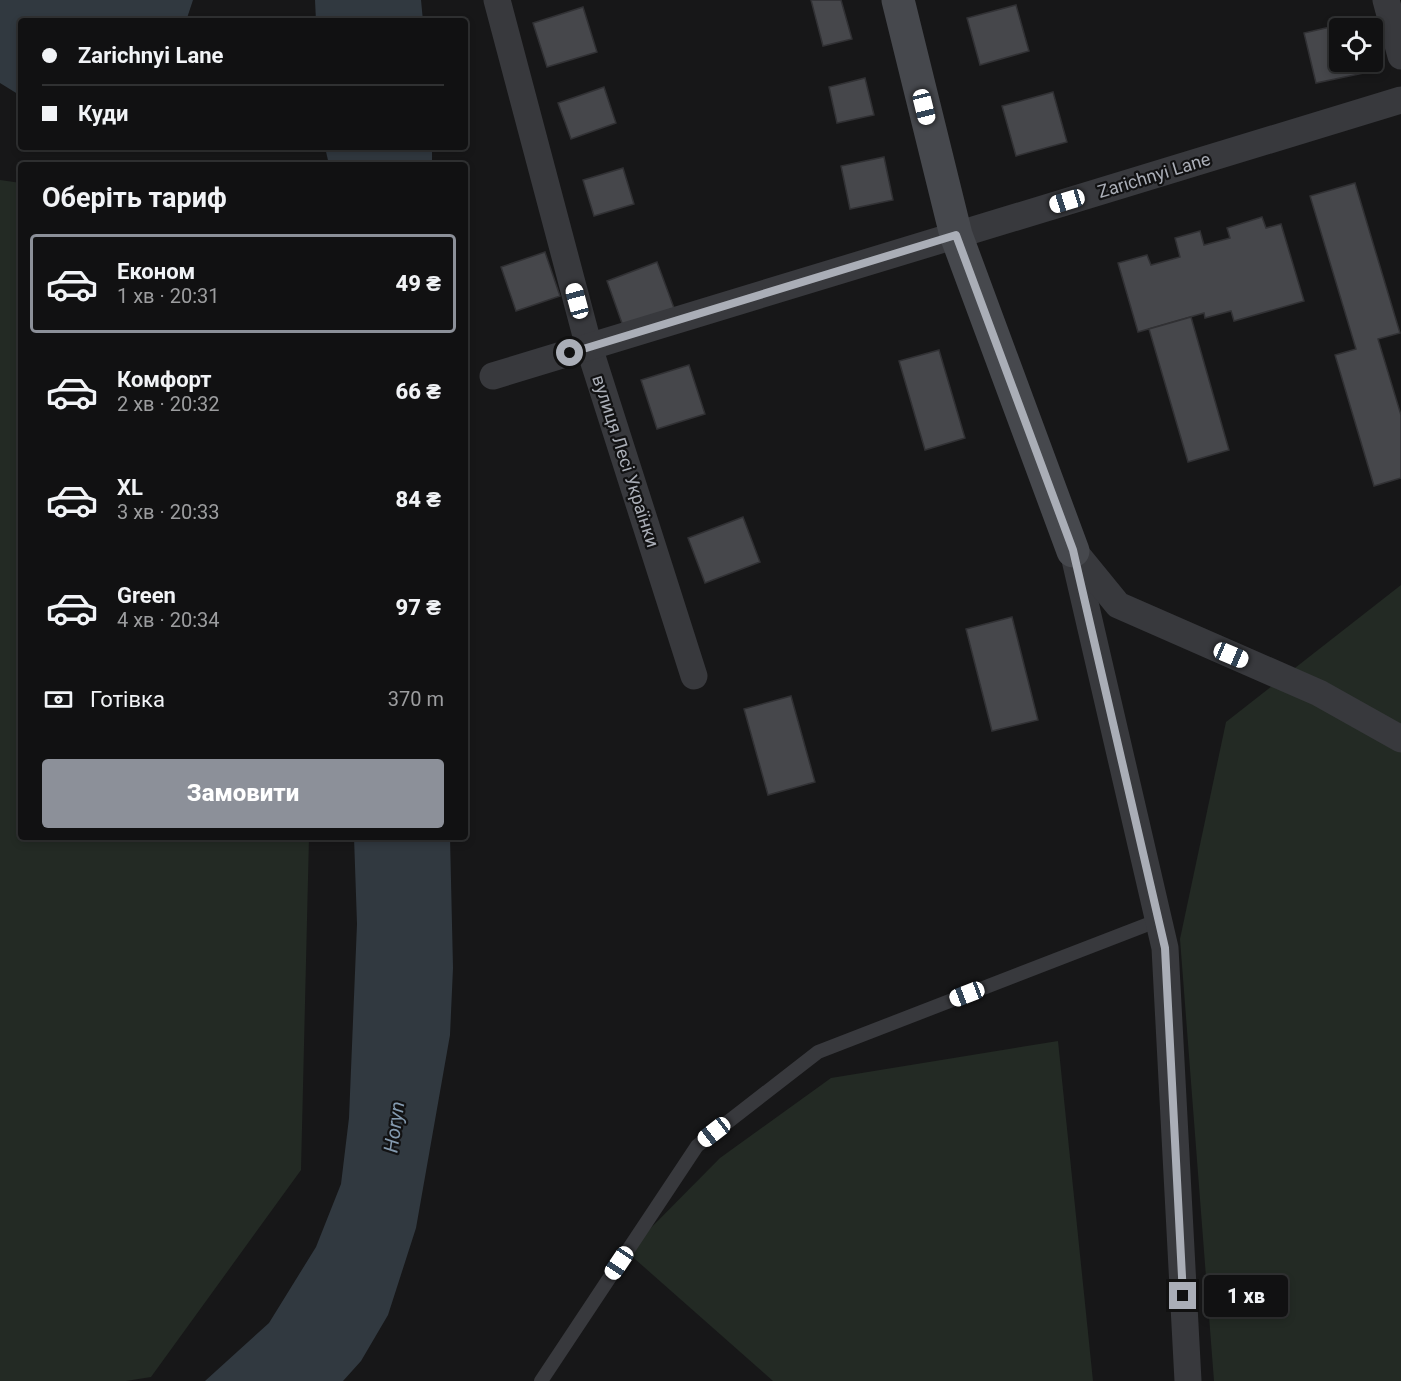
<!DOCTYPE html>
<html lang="uk">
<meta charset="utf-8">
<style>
:root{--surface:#111112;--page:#1e1f20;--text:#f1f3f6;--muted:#9c9d9f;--line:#303132;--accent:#8c9099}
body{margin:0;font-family:Roboto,sans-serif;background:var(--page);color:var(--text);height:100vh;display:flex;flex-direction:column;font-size:22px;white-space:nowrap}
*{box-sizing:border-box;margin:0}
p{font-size:20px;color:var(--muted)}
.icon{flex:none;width:33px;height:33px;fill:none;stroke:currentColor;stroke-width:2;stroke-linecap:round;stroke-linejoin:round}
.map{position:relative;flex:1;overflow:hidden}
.details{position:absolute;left:18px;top:162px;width:450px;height:678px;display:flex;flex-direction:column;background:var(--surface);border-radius:6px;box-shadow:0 3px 9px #0003,0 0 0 2px var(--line)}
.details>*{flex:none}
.top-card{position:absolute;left:18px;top:18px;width:450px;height:132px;border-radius:6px;box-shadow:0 3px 9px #0003,0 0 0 2px var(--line);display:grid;align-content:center;height:132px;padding:0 24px;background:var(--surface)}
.buttons{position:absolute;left:1329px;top:18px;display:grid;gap:12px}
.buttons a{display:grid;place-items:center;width:54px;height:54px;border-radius:6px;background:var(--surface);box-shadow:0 3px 9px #0003,0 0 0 2px var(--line);font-size:30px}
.end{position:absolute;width:27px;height:27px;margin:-14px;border:8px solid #aaaeb7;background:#111;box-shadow:0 0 0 3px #111}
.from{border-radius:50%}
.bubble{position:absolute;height:42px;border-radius:6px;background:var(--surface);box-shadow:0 3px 9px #0003,0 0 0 2px var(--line);font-size:20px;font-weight:800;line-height:42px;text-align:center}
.car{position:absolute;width:18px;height:36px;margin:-18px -9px;border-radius:8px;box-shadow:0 0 4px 2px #0007;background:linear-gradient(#fff 24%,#345 0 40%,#fff 0 76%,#345 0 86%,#fff 0)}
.top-card b{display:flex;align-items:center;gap:21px;height:57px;font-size:22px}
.top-card b+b{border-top:2px solid var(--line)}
.top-card i{width:15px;height:15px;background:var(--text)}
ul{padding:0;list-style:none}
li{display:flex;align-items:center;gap:18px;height:99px;margin:0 12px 9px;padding:0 12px;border:3px solid transparent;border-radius:6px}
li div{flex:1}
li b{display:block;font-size:22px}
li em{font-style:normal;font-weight:800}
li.active{border-color:var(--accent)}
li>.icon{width:54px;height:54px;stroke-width:1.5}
h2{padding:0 24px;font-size:27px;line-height:72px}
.pay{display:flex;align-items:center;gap:15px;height:66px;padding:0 24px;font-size:22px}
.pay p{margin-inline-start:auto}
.primary-button{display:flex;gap:12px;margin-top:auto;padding:12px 24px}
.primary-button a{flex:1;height:69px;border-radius:6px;background:var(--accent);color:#fff;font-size:24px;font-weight:800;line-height:69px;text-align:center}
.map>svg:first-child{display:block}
.green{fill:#232a24}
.water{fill:#313940}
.building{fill:#46474b;stroke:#313134;stroke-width:1.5}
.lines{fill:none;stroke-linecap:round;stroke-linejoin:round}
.lane{stroke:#38393d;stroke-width:14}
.street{stroke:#38393d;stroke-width:27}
.secondary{stroke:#46484d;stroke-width:33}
.route{stroke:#aaaeb7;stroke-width:8}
.labels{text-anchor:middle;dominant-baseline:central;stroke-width:4.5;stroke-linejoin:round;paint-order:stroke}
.street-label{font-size:18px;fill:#aaaeb7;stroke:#121213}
.water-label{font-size:20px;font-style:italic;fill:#849aaf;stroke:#121213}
</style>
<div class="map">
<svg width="1401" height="1381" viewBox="0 0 1401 1381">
<rect width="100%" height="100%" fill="#171718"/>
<g class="green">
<polygon points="0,180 21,183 21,837 309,837 301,1170 151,1377 126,1381 0,1381"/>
<polygon points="1401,585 1401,1381 1214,1381 1180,939 1226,722"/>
<polygon points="1058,1041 1093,1381 773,1381 627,1252 720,1158 831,1078"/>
</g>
<g class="water">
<polygon points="0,0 193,0 186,21 21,21 21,96 0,83"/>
<polygon points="315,0 421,0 423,21 316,21"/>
<polygon points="325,147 432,147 432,165 329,165"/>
<polygon points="354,837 450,837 453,968 450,1035 416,1228 388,1315 361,1361 343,1381 205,1381 269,1323 316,1247 341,1184 349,1118 357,924"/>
</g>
<g class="building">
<polygon points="811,0 841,0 852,39 823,46"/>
<polygon points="1016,5 1029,51 980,65 967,18"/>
<polygon points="583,7 597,52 547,67 533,23"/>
<polygon points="1352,22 1354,28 1340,28 1340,62 1361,62 1364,73 1316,83 1304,33"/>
<polygon points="865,78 874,115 837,123 829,87"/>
<polygon points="604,87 616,123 571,139 558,103"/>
<polygon points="1053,92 1067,142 1016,156 1002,106"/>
<polygon points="884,157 893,200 850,209 841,166"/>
<polygon points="623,168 634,204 594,216 583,180"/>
<polygon points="1355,183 1400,333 1378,339 1401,415 1401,478 1374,486 1335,355 1356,349 1310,196"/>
<polygon points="1262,217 1266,228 1281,224 1304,301 1234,321 1231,311 1205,318 1204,313 1138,332 1118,263 1147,255 1151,265 1180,257 1175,238 1200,231 1204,245 1230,238 1227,228"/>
<polygon points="545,252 560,296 516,311 501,267"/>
<polygon points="657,262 674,308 623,326 607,281"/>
<polygon points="1191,317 1229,450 1188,462 1149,329"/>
<polygon points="939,350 965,438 925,450 899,361"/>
<polygon points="689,365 705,414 657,429 641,380"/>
<polygon points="743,517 760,562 705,583 688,538"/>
<polygon points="1012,617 1038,720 992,731 966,629"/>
<polygon points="791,696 815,782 768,795 744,709"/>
</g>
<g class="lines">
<polyline class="lane" points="541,1381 697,1146 818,1052 1159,920"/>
<g class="street">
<polyline points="497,0 589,347 694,676"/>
<polyline points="1386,0 1401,56"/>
<polyline points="493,376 1401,100"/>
<polyline points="1073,551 1165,948 1188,1381"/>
<polyline points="1078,556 1118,605 1319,693 1401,739"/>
</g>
<polyline class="secondary" points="898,0 956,235 1073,551"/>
</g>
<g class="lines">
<polyline class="route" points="570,353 956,235 1073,550 1165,948 1183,1296"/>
</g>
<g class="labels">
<g class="street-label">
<text transform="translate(1154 175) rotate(-17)">Zarichnyi Lane</text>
<text transform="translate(626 461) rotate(72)">вулиця Лесі Українки</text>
</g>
<g class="water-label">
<text transform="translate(394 1127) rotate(-82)">Horyn</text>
</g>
</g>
</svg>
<div class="buttons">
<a><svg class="icon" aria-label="locate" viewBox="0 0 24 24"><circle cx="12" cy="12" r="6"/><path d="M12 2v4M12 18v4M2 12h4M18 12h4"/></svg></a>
</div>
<i class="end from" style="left:570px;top:353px"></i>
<i class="end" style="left:1183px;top:1296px"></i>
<div class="bubble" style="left:1204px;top:1275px;width:84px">1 хв</div>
<i class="car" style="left:924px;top:107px;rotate:166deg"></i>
<i class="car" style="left:1067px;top:201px;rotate:253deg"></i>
<i class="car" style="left:577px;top:301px;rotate:345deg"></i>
<i class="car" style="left:1231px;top:655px;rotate:113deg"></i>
<i class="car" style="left:967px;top:994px;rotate:249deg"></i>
<i class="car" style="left:714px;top:1132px;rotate:232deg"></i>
<i class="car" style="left:619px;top:1263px;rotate:214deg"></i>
<div class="top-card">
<b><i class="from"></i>Zarichnyi Lane</b>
<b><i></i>Куди</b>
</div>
<section class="details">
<h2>Оберіть тариф</h2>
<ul>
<li class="active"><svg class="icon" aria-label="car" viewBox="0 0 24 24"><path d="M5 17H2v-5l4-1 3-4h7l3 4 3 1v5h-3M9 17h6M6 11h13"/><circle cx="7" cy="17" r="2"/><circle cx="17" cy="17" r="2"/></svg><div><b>Економ</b><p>1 хв · 20:31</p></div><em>49 ₴</em></li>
<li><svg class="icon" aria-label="car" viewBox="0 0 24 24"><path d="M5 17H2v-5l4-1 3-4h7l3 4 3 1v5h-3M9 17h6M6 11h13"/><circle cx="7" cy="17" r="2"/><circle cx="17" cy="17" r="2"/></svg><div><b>Комфорт</b><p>2 хв · 20:32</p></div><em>66 ₴</em></li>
<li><svg class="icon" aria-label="car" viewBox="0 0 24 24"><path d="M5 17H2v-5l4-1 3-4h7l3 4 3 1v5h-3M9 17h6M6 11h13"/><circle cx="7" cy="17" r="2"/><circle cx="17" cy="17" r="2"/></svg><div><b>XL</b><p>3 хв · 20:33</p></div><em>84 ₴</em></li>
<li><svg class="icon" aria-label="car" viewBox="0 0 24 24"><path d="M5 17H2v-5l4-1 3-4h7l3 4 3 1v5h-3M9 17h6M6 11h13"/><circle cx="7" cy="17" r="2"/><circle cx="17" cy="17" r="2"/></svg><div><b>Green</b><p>4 хв · 20:34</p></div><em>97 ₴</em></li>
</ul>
<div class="pay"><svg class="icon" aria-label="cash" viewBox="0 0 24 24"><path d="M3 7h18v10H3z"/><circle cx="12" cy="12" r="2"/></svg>Готівка<p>370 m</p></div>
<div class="primary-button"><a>Замовити</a></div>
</section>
</div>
